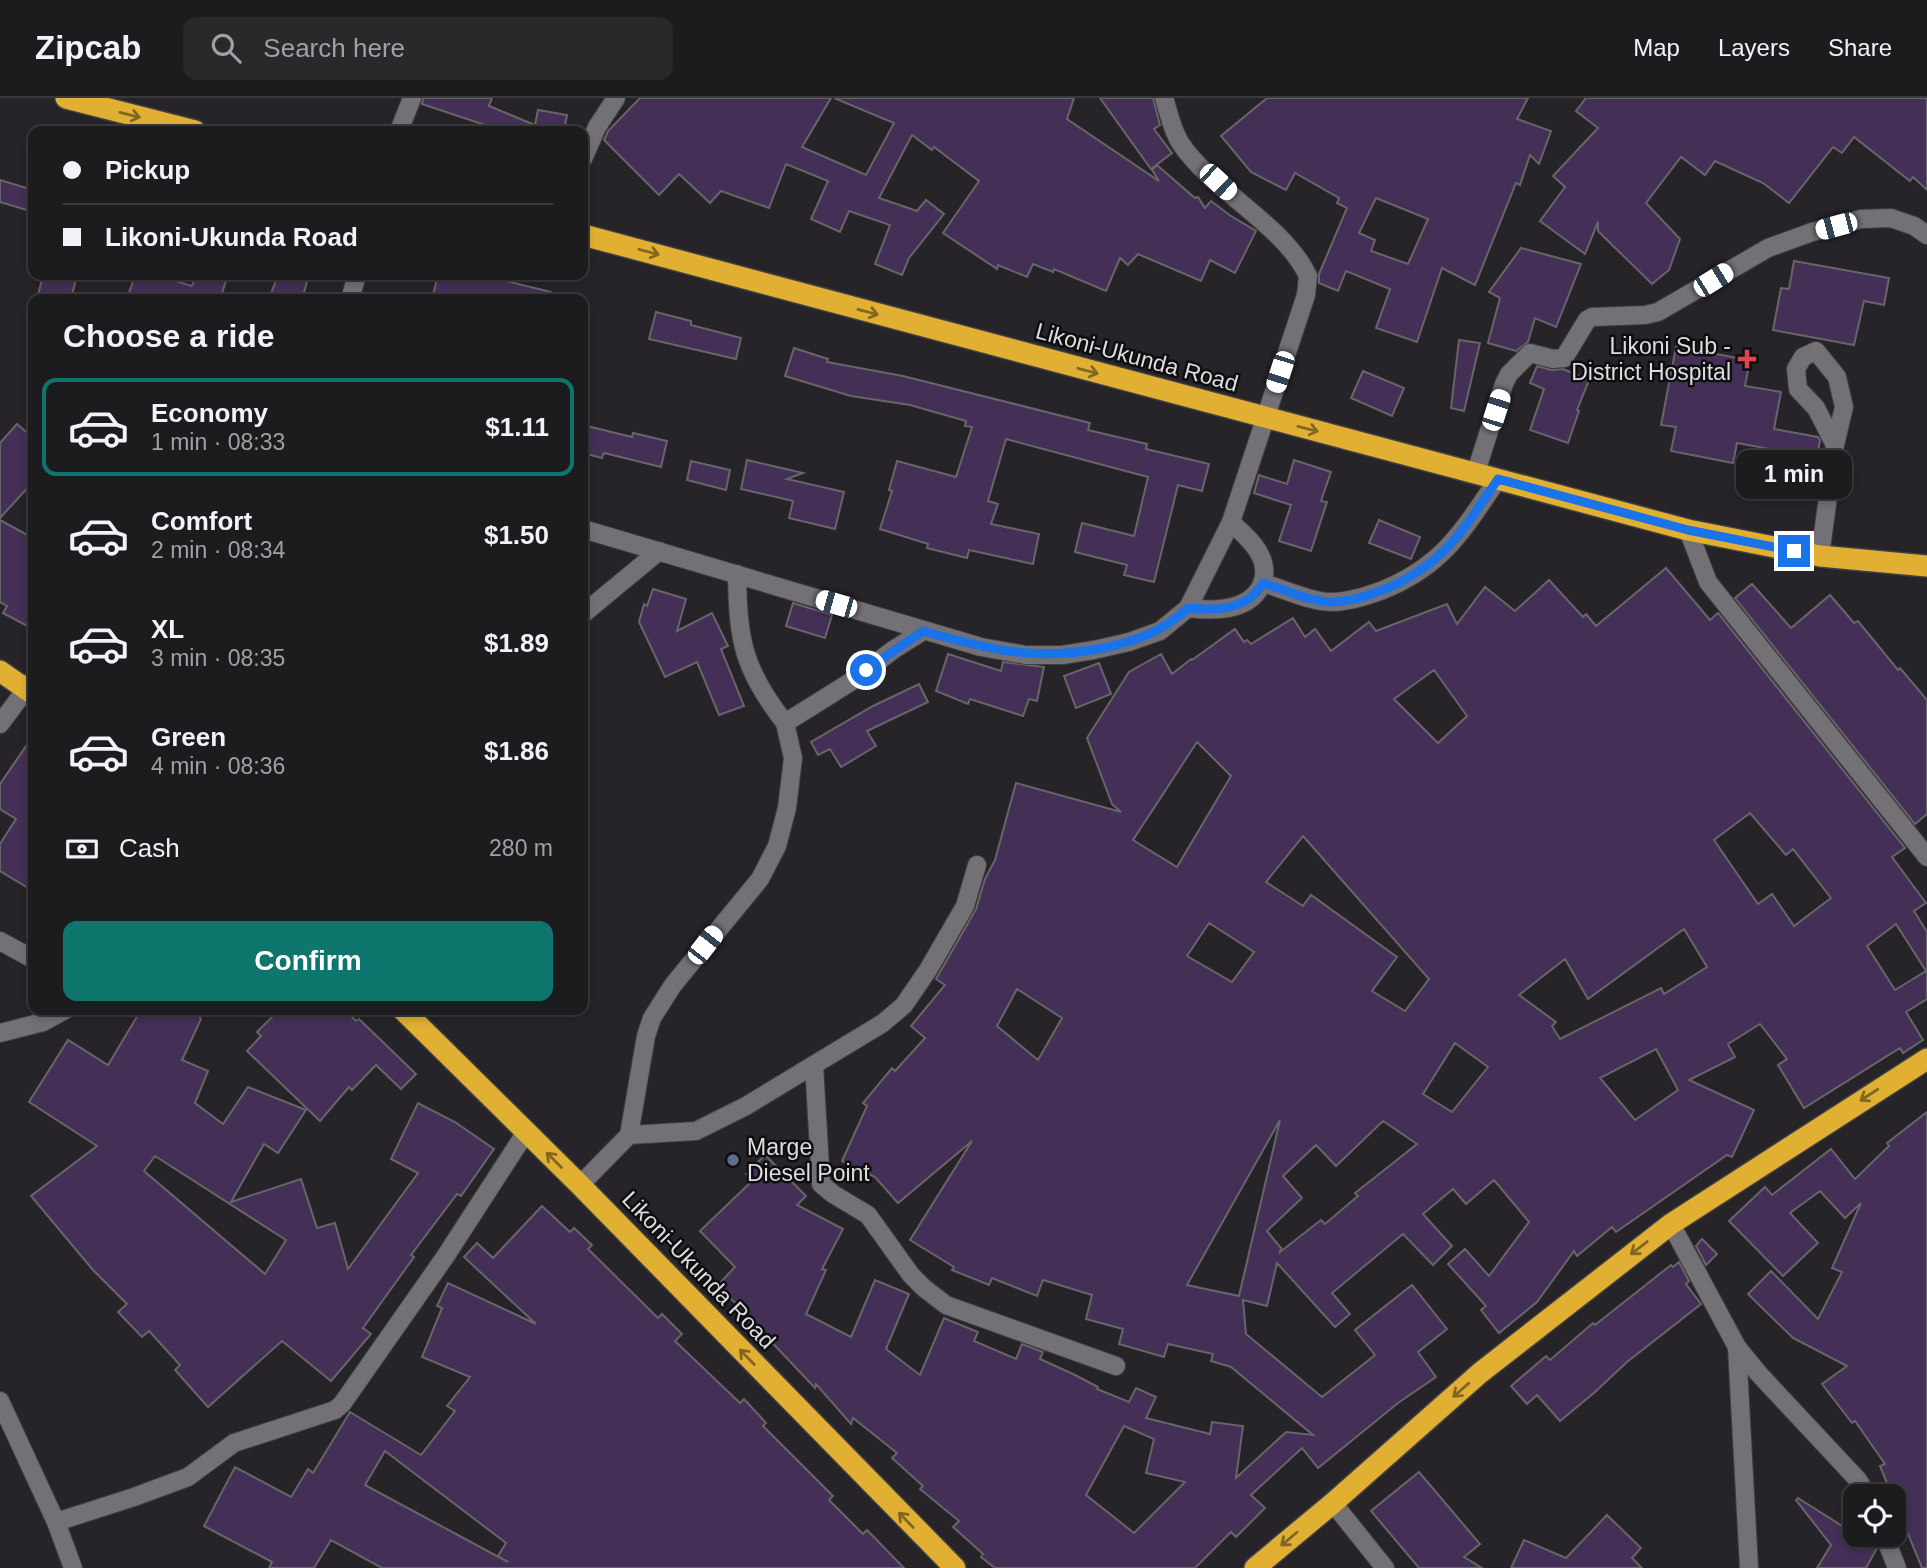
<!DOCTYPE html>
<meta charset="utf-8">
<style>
:root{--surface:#1c1b1e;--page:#29282b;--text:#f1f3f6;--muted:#a0a1a4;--line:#3a393c;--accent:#0f766e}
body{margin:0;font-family:Helvetica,sans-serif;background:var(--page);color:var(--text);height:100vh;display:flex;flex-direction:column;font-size:26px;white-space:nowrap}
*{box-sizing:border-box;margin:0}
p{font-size:23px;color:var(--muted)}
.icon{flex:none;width:38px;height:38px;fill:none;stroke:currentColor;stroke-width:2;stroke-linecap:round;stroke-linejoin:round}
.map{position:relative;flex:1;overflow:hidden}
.sheet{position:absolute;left:28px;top:196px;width:560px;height:721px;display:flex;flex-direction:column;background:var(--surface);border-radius:14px;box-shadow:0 4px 10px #0003,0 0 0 2px var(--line)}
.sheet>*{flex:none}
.guide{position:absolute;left:28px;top:28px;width:560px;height:154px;border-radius:14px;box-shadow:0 4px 10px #0003,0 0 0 2px var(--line);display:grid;align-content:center;height:154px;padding:0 35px;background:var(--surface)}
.controls{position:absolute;left:1843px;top:1386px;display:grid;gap:14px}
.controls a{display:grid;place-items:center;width:63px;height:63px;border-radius:14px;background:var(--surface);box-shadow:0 4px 10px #0003,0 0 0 2px var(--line);font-size:35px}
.end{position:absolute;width:32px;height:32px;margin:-16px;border:9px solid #1a73e8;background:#fff;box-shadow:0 0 0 4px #fff}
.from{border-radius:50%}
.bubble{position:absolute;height:49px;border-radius:14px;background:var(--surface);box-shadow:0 4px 10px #0003,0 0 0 2px var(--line);font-size:23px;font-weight:700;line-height:49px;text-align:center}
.car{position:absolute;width:21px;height:42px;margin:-21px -10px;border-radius:9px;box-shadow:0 0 5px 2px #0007;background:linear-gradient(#fff 24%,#345 0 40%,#fff 0 76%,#345 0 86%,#fff 0)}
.guide b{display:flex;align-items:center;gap:24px;height:66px;font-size:26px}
.guide b+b{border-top:2px solid var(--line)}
.guide i{width:18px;height:18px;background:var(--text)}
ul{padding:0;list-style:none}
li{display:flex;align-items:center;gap:21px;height:98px;margin:0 14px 10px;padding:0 21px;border:4px solid transparent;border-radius:14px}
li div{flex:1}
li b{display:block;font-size:26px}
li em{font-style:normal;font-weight:700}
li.on{border-color:var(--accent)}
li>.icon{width:63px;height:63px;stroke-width:1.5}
h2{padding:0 35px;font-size:32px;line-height:84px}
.pay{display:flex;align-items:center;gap:18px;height:77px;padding:0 35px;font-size:26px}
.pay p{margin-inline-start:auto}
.primary-button{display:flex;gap:14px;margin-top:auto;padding:14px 35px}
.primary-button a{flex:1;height:80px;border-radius:14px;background:var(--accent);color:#fff;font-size:28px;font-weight:700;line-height:80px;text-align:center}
header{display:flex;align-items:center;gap:42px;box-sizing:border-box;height:98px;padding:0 35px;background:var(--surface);border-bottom:2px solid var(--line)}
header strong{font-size:33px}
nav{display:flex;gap:38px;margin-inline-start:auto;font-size:24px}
.search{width:490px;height:63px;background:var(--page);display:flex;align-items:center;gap:18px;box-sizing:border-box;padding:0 24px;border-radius:14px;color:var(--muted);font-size:26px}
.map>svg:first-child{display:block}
.building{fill:#443057;stroke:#68656a;stroke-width:2;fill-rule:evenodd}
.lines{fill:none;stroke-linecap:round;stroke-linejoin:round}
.minor-casing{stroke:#403f42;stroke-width:20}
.highway-casing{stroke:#403f42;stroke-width:24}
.minor{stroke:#747176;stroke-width:18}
.highway{stroke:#e1b032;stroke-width:21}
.oneway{stroke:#826722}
.route{stroke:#1a73e8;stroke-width:9}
.health-dot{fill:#e0444e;stroke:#0e0d0f;stroke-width:2.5}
.service-dot{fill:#5c6f8a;stroke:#0e0d0f;stroke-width:2.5}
.labels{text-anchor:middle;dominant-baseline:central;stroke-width:5;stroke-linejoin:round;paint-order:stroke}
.poi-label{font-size:23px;fill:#dddcdf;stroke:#0e0d0f;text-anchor:end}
.street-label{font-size:23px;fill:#dddcdf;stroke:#0e0d0f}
</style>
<header>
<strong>Zipcab</strong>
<div class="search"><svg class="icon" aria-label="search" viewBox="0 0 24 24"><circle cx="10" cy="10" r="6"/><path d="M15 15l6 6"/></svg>Search here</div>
<nav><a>Map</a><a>Layers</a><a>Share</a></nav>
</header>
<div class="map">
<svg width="1927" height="1470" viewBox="0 0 1927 1470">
<rect width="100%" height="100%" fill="#262428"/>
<g class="building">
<polygon points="423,0 492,0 489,8 535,27 538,12 567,17 564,33 503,33 422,6"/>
<polygon points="640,0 831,0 802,49 866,77 894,25 834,0 1074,0 1067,21 1159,83 1152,72 1157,67 1195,100 1198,99 1205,110 1211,103 1231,118 1256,133 1235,175 1210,162 1201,183 1138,156 1128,167 1120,160 1106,193 1054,171 1053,174 1033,166 1027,179 998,167 997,171 943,135 979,83 934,49 932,52 912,37 879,100 917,113 926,102 944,116 909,160 902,177 875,166 890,127 849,113 840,134 811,121 828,83 786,66 769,110 721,93 710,105 679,76 659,97 604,42 608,33"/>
<polygon points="1100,0 1153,0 1160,27 1154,31 1172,55 1151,71"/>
<path d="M1267,0H1528L1517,21L1551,33L1539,66L1530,57L1520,87L1516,85L1475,187L1442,170L1417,244L1376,230L1390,191L1346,173L1338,193L1319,185V176L1347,110L1337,105L1339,100L1295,75L1286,92L1251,74L1221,38ZM1376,100L1428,121L1408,166L1371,153L1375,142L1359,135Z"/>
<polygon points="1586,0 1927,0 1927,92 1913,79 1910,83 1854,39 1842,55 1833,49 1789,105 1763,85 1715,63 1705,77 1681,59 1646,105 1680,141 1669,172 1652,186 1598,133 1598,124 1585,156 1540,123 1565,89 1553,78 1598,30 1576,13"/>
<polygon points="0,82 33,92 33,114 0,104"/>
<polygon points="1521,150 1581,166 1556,229 1535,220 1528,244 1516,253 1488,245 1500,200 1489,194"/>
<polygon points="1794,163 1889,180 1884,207 1864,203 1854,247 1773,232 1781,190 1789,191"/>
<polygon points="43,177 77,177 71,201 37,201"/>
<polygon points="135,177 156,177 192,188 196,177 228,177 220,201 127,201"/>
<polygon points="278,177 309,177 302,201 269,201"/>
<polygon points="438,177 481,177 551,194 550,201 432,201"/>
<polygon points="656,214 691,223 691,227 741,240 736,261 649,241"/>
<polygon points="1459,242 1480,245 1464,313 1451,310"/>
<polygon points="1676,249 1750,262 1745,288 1781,294 1774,331 1818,339 1820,342 1817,360 1737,345 1733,365 1671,353 1676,329 1661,327"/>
<polygon points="794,250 828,261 827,264 903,278 1090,325 1088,332 1147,346 1146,351 1209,366 1202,393 1178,387 1154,484 1124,477 1127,467 1075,454 1082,425 1134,438 1148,379 1006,341 988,403 998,406 991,426 1039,436 1033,466 969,452 967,460 927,450 928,446 880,431 892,393 889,392 897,363 956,379 972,329 965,328 966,323 910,307 851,298 785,278"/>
<polygon points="1537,268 1551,272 1563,271 1589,282 1577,312 1579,313 1568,345 1530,332 1544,291 1530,285"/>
<polygon points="1363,273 1404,290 1392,318 1351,300"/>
<polygon points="17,326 33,340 33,384 0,420 0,345"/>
<polygon points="583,327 632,339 633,335 667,343 661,369 604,355 602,360 583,355"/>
<polygon points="747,362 803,375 787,381 844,394 835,431 789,420 793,403 741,391"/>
<polygon points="1294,362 1331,374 1321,403 1327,404 1311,453 1279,443 1291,407 1254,395 1259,377 1287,386"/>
<polygon points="691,363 730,372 726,392 687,382"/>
<polygon points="0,422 33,440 33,531 3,515 7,508 0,504"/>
<polygon points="1379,422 1420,439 1411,461 1369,445"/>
<path d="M1666,470L1710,522L1718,515L1905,750L1892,759L1926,805L1914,813L1927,834V901L1906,914L1923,942L1903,955L1900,950L1804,1010L1778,967L1787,961L1760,926L1728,946L1735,959L1689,982L1754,1012L1732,1059L1727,1057L1616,1134L1612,1129L1577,1158L1574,1153L1537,1204L1499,1235L1481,1212L1486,1208L1448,1166L1465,1151L1489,1178L1529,1124L1494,1082L1466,1106L1453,1091L1423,1116L1452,1148L1433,1167L1403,1136L1332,1195L1350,1216L1335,1229L1277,1165L1267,1208L1243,1202L1246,1236L1322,1299L1375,1257L1355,1232L1412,1187L1447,1231L1418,1254L1436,1279L1398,1305L1318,1370L1302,1350L1251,1397L1265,1410L1236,1439L1231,1434L1195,1470H995L981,1459L983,1456L953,1429L959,1423L920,1391L923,1388L892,1360L897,1355L853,1320L851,1326L816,1286L815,1290L764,1236L738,1214L741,1210L717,1188L735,1169L700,1133L753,1082L746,1076L765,1057L806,1098L797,1107L843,1131L822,1171L826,1172L806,1216L851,1239L875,1182L909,1196L886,1251L920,1277L944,1220L978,1234L974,1243L1016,1261L1022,1246L1043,1254L1040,1261L1073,1276L1098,1289L1097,1291L1129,1304L1136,1290L1156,1299L1146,1320L1210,1336L1212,1324L1243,1328L1236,1380L1286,1334L1313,1337L1231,1269L1211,1263L1213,1256L1168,1246L1164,1259L1119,1246L1123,1231L1086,1221L1092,1197L1043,1182L1037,1198L992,1180L989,1187L952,1172L954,1169L910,1142L972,1043L898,1105L875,1079L842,1063L867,1008L863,1005L892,970L895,973L925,940L911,928L945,887L936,881L976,811L985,781L995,762L1016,685L1121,714L1112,706L1087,640L1129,574L1161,556L1172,576L1191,561L1192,562L1235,531L1244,544L1247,542L1251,546L1293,520L1305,539L1315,531L1331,553L1369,524L1376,533L1447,506L1457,526L1485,489L1515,513L1549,482L1583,519L1586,516L1596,528ZM1434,572L1467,618L1438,645L1394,601ZM1197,644L1231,678L1177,769L1133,742ZM1750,715L1786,757L1793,751L1831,800L1794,828L1772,796L1758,806L1714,742ZM1303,738L1429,881L1405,913L1372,893L1397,859L1311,797L1303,808L1266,784ZM1209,825L1254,854L1232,884L1187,858ZM1896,826L1926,873L1895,892L1867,848ZM1684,831L1707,869L1664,896L1661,890L1560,941L1552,928L1556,924L1519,897L1565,861L1588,901ZM1017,891L1062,920L1038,962L997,928ZM1455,945L1488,969L1452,1014L1423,996ZM1656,951L1678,992L1635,1022L1600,980ZM1280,1022L1239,1198L1187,1187ZM1383,1023L1417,1046L1355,1095L1358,1098L1325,1126L1321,1122L1280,1154L1281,1150L1267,1133L1302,1100L1283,1078L1316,1047L1336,1068ZM1124,1328L1154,1341L1146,1375L1185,1384L1134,1435L1086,1397Z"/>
<polygon points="1752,486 1791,530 1830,497 1854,525 1858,523 1898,572 1900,570 1927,602 1927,716 1915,726 1735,500"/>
<polygon points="653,491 686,501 677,533 712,515 728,548 721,551 744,608 719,617 697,564 665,579 639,524 644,506 647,508"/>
<polygon points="793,505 832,517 825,540 786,528"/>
<polygon points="948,556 1001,573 1003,564 1044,569 1037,603 1029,601 1023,618 970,601 968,606 936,593"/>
<polygon points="1099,565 1111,596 1076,610 1064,578"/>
<polygon points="919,586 928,604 867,633 876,648 841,669 830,651 818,657 811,644 873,608"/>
<polygon points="33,638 33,793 0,773 0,746 16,721 0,711 0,686"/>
<path d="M141,912H195L201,921L182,962L208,973L195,1005L223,1026L248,989L306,1012L278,1055L264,1046L231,1104L301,1081L317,1130L335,1125L348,1171L418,1075L391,1061L418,1005L455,1024L494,1051L461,1098L457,1096L411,1157L414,1159L363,1230L371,1236L331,1283L282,1243L208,1309L175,1272L180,1267L149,1233L142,1239L118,1214L127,1206L93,1172L31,1098L97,1048L29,1004L68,942L108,967ZM155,1058L286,1142L265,1176L144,1073Z"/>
<polygon points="279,912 345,912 356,923 359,921 416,976 401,991 376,967 352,992 349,989 320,1023 247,953 261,938 257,934"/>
<polygon points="1927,1014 1927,1470 1922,1470 1880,1368 1885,1366 1855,1323 1852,1325 1822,1286 1847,1268 1793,1240 1748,1196 1771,1173 1818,1221 1842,1174 1832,1170 1861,1105 1845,1120 1820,1093 1790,1115 1818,1145 1783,1178 1729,1123 1765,1089 1772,1097 1831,1051 1855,1081 1889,1048 1887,1045"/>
<path d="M542,1108L570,1134L574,1130L592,1147L588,1151L658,1220L662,1216L682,1236L675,1243L740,1305L744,1301L766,1325L763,1328L833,1398L829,1402L863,1436L867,1432L904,1470H382L331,1442L314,1470H269L272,1464L204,1428L235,1369L291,1399L308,1371L313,1375L350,1314L421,1357L455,1313L447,1308L470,1279L422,1259L442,1210L437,1208L448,1185L536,1226L464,1159L477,1145L493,1160ZM385,1353L506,1445L498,1458L508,1464L365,1387Z"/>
<polygon points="1702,1141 1717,1156 1706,1167 1696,1148"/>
<polygon points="1679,1164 1689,1183 1686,1186 1701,1206 1627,1264 1595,1294 1560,1323 1537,1297 1527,1306 1511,1288 1546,1258 1550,1262 1593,1225 1595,1227 1671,1167 1673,1169"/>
<polygon points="1419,1374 1480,1446 1464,1459 1482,1470 1419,1470 1371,1413"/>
<polygon points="1798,1400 1877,1450 1866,1470 1817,1470 1831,1447 1796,1402"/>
<polygon points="1607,1417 1641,1450 1632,1460 1642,1470 1511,1470 1524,1442 1566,1460"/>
</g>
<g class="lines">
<g class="minor-casing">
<g id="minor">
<polyline points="399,33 412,0"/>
<polyline points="583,61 597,29 616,0"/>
<polyline points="350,201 357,177"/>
<polyline points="1476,374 1504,286 1509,276 1530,255 1553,261 1564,260 1587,222 1592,219 1645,217 1658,214 1768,150 1812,134 1861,121 1891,120 1914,128 1927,137"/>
<path d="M583,431L981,549L1026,557H1062L1094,552L1129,544L1160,533L1188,510L1231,424L1306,197L1308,178C1285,128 1212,92 1181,46C1172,33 1169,15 1164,0"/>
<polyline points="1688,432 1708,484 1927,759"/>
<polyline points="1820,458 1835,347 1844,309 1837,279 1816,253 1803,259 1796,271 1798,291 1816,310 1835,347"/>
<path d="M737,476C738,543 743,571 785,625L852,583L893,552L923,533"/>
<path d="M1263,485C1284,491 1308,503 1331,504C1349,504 1367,498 1383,492C1444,467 1463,432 1498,381"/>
<path d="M1188,510C1213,513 1248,514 1261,488C1266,478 1265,466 1260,457C1254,444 1241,434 1231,424"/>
<polyline points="583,516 659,453"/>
<polyline points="0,626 33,582"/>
<polyline points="0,843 33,861"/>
<polyline points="0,935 43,924 65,912"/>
<polyline points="814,967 821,1086 833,1096 868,1117 911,1177 924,1190 946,1207 1116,1268"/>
<polyline points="629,1037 646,938 652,920 673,887 760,781 777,748 787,710 793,660 785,625"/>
<polyline points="580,1087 629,1037 696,1033 746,1008 883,925 904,907 928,872 965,808 977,767"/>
<polyline points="1671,1126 1737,1249 1759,1276 1858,1382 1868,1398"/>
<polyline points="1737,1249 1749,1470"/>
<polyline points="0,1303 56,1424 73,1470"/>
<polyline points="1333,1405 1385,1470"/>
<polyline points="56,1424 134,1399 188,1379 234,1345 335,1312 342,1306 445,1159 526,1034"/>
<polyline points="1884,1437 1897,1470"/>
</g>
</g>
<g class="highway-casing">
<g id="highway">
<polyline points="66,0 195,33"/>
<polyline points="583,137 1688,432 1820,458 1927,468"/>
<polyline points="0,573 33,596"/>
<polyline points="403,912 580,1087 955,1470"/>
<polyline points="1255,1470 1333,1405 1480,1275 1671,1126 1927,961"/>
</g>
</g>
<use href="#minor" class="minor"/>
<use href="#highway" class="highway"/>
</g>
<defs><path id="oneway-shaft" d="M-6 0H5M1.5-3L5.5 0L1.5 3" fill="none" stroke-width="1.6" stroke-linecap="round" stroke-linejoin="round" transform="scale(1.75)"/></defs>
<g class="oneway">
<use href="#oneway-shaft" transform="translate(130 17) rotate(14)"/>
<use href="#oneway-shaft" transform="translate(649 154) rotate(15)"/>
<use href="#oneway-shaft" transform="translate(868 214) rotate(15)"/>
<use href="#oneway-shaft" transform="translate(1088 273) rotate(15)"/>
<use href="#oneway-shaft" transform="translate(1308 331) rotate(14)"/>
<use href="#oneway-shaft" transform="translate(1869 997) rotate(147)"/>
<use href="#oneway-shaft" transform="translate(554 1062) rotate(-135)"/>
<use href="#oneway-shaft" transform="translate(1639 1150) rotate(142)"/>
<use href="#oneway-shaft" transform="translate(747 1259) rotate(-134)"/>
<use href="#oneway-shaft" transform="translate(1461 1292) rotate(139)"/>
<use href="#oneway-shaft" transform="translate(906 1422) rotate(-134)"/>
<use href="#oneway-shaft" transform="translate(1289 1441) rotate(140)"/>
</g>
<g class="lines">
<path class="route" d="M866,572L923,533C990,552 1038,564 1108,549C1141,541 1163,533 1188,510C1217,513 1247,512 1263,485C1284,491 1308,503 1331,504C1349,504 1367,498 1383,492C1444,467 1463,432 1498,381L1688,432L1794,453"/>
</g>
<path class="health-dot" d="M1743.5 250.5h7v7h7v7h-7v7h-7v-7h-7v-7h7z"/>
<circle class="service-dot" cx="733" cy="1062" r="7"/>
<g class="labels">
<g class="poi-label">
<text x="1731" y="248">Likoni Sub -<tspan x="1731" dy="26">District Hospital</tspan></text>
<text x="747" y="1049" text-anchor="start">Marge<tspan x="747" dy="26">Diesel Point</tspan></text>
</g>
<g class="street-label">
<text transform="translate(1137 259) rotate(15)">Likoni-Ukunda Road</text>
<text transform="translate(699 1172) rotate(46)">Likoni-Ukunda Road</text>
</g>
</g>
</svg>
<div class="controls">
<a><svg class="icon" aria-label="locate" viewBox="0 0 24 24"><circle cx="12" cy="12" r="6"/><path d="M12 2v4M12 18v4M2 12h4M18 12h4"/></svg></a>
</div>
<i class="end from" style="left:866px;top:572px"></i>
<i class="end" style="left:1794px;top:453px"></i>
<div class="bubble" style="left:1736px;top:352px;width:116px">1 min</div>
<i class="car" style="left:1218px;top:84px;rotate:133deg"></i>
<i class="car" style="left:1836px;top:128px;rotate:255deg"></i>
<i class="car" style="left:1713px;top:182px;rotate:58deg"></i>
<i class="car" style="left:1280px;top:274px;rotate:198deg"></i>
<i class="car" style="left:1496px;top:312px;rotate:18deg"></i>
<i class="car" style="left:836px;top:506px;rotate:286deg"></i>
<i class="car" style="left:705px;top:847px;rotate:38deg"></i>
<div class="guide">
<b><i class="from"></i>Pickup</b>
<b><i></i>Likoni-Ukunda Road</b>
</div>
<section class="sheet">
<h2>Choose a ride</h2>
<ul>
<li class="on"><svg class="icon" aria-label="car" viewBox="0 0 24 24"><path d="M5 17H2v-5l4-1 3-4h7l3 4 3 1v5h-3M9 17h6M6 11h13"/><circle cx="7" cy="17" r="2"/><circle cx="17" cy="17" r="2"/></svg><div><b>Economy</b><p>1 min · 08:33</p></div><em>$1.11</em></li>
<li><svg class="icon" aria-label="car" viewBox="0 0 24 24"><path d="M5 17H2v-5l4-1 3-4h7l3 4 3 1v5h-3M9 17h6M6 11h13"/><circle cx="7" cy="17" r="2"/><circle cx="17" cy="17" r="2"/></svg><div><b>Comfort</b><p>2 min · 08:34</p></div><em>$1.50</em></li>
<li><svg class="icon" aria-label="car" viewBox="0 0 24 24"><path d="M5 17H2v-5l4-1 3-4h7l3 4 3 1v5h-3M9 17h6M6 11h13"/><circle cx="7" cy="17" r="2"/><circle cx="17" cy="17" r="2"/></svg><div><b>XL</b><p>3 min · 08:35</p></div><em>$1.89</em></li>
<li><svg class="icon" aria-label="car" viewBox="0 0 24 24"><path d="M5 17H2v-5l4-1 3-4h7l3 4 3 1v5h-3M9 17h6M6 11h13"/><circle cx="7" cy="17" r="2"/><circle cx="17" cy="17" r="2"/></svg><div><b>Green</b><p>4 min · 08:36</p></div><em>$1.86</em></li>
</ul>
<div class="pay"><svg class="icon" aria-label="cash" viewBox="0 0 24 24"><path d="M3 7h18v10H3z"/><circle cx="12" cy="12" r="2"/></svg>Cash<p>280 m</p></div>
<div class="primary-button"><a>Confirm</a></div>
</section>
</div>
